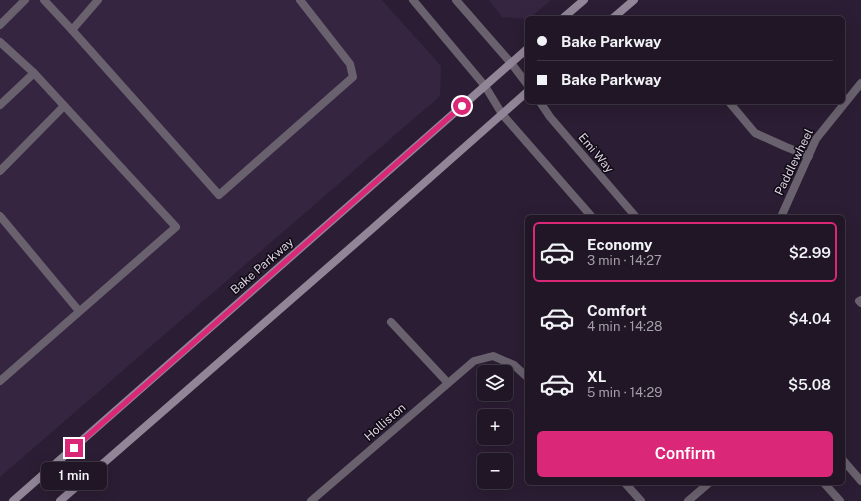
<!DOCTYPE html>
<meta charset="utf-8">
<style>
:root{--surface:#201626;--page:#2d2332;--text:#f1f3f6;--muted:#a29fa7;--line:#3d3543;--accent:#db2777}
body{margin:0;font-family:"Public Sans",sans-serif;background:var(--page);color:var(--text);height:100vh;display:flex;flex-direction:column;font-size:15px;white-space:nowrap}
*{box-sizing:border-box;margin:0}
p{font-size:13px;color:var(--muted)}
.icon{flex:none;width:22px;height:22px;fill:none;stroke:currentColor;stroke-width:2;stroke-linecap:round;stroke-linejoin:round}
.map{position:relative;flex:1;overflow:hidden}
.side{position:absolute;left:525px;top:215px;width:320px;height:270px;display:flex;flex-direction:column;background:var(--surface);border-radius:6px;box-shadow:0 4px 16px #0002,0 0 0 1px var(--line)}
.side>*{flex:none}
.top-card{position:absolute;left:525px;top:16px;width:320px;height:88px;border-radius:6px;box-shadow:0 4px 16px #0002,0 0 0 1px var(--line);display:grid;align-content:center;height:88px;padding:0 12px;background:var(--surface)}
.controls{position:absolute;left:477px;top:365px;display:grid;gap:8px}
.controls a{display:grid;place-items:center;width:36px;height:36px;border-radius:6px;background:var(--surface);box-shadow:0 4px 16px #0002,0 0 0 1px var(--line);font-size:20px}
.end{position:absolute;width:18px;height:18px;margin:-9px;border:5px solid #db2777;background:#fff;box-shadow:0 0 0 2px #fff}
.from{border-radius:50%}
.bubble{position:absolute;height:28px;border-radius:6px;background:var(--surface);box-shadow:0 4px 16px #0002,0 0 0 1px var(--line);font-size:13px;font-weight:600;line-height:28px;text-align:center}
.top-card b{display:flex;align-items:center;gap:14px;height:38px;font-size:15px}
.top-card b+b{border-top:1px solid var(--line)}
.top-card i{width:10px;height:10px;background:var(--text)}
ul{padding:7px 0 0;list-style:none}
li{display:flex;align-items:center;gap:12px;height:60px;margin:0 8px 6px;padding:0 4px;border:2px solid transparent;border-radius:6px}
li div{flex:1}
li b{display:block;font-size:15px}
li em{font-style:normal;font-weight:600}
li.active{border-color:var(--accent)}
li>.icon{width:36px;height:36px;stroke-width:1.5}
.button{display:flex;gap:8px;margin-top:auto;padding:8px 12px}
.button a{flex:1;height:46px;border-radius:6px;background:var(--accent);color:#fff;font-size:16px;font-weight:600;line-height:46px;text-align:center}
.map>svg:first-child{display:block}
.built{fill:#362540}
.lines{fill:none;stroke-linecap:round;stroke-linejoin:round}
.service{stroke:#69626e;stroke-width:8}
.minor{stroke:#69626e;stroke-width:8}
.tertiary{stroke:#69626e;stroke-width:8}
.secondary{stroke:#918598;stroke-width:8}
.route{stroke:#db2777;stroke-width:5}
.labels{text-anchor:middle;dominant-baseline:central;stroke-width:3;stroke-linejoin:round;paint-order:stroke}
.street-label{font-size:12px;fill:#dbd2e1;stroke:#100a14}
</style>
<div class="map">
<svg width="861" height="501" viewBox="0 0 861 501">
<rect width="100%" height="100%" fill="#2b1d33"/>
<g class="built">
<polygon points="0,0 382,0 441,66 440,96 0,477"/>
<polygon points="489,0 551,0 530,18 527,19 502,17"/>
</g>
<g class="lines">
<g class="service">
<polyline points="44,0 72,30 219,195 353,77 350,64 300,0"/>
<polyline points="72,30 98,0"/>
<polyline points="0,42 34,73 176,227 0,381"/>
<polyline points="0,105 34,73"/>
<polyline points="0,171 64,106"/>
<polyline points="0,216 79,311"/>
<polyline points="391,322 448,383"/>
</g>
<g class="minor">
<polyline points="729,102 755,133 786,147 809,156"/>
<polyline points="781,217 816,139 861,83"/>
<polyline points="861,300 859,301 861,303"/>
<polyline points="625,483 641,501"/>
<polyline points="311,501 474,361 493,356 514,365 527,377"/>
<polyline points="688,501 709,483"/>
</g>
<g class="tertiary">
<polyline points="413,0 485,86 502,114 592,217"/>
<polyline points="456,0 511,63 527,84"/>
<polyline points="0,25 25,0"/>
<polyline points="540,102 550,117 636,217"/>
<polyline points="843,460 861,481"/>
<polyline points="824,483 840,501"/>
</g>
<g class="secondary">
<polyline points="563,18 584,0"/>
<polyline points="613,18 634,0"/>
<polyline points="13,501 527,49"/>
<polyline points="60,501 372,229 527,92"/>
</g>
</g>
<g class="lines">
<polyline class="route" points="74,448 462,106"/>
</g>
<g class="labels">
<g class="street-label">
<text transform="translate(596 153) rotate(50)">Emi Way</text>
<text transform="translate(794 162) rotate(-64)">Paddlewheel</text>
<text transform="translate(262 266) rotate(-41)">Bake Parkway</text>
<text transform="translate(385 422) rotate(-41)">Holliston</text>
</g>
</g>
</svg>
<div class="controls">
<a><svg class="icon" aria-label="layers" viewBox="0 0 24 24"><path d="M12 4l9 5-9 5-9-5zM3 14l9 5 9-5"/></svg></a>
<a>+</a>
<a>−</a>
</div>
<i class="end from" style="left:462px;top:106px"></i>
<i class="end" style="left:74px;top:448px"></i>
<div class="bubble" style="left:41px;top:462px;width:66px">1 min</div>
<div class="top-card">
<b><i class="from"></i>Bake Parkway</b>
<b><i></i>Bake Parkway</b>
</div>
<section class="side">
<ul>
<li class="active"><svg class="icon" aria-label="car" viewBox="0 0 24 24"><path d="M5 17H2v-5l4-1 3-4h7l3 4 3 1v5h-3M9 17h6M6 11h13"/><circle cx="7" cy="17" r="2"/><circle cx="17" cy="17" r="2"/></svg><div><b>Economy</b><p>3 min · 14:27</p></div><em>$2.99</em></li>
<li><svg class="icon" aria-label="car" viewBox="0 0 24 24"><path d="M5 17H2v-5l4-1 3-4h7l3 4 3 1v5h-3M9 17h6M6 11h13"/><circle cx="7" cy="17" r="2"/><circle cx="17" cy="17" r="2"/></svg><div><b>Comfort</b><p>4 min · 14:28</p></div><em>$4.04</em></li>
<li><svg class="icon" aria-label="car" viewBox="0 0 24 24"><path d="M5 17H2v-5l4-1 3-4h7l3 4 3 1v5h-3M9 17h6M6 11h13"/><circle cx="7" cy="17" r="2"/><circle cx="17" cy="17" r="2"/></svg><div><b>XL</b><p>5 min · 14:29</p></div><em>$5.08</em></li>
</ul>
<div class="button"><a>Confirm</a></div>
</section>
</div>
